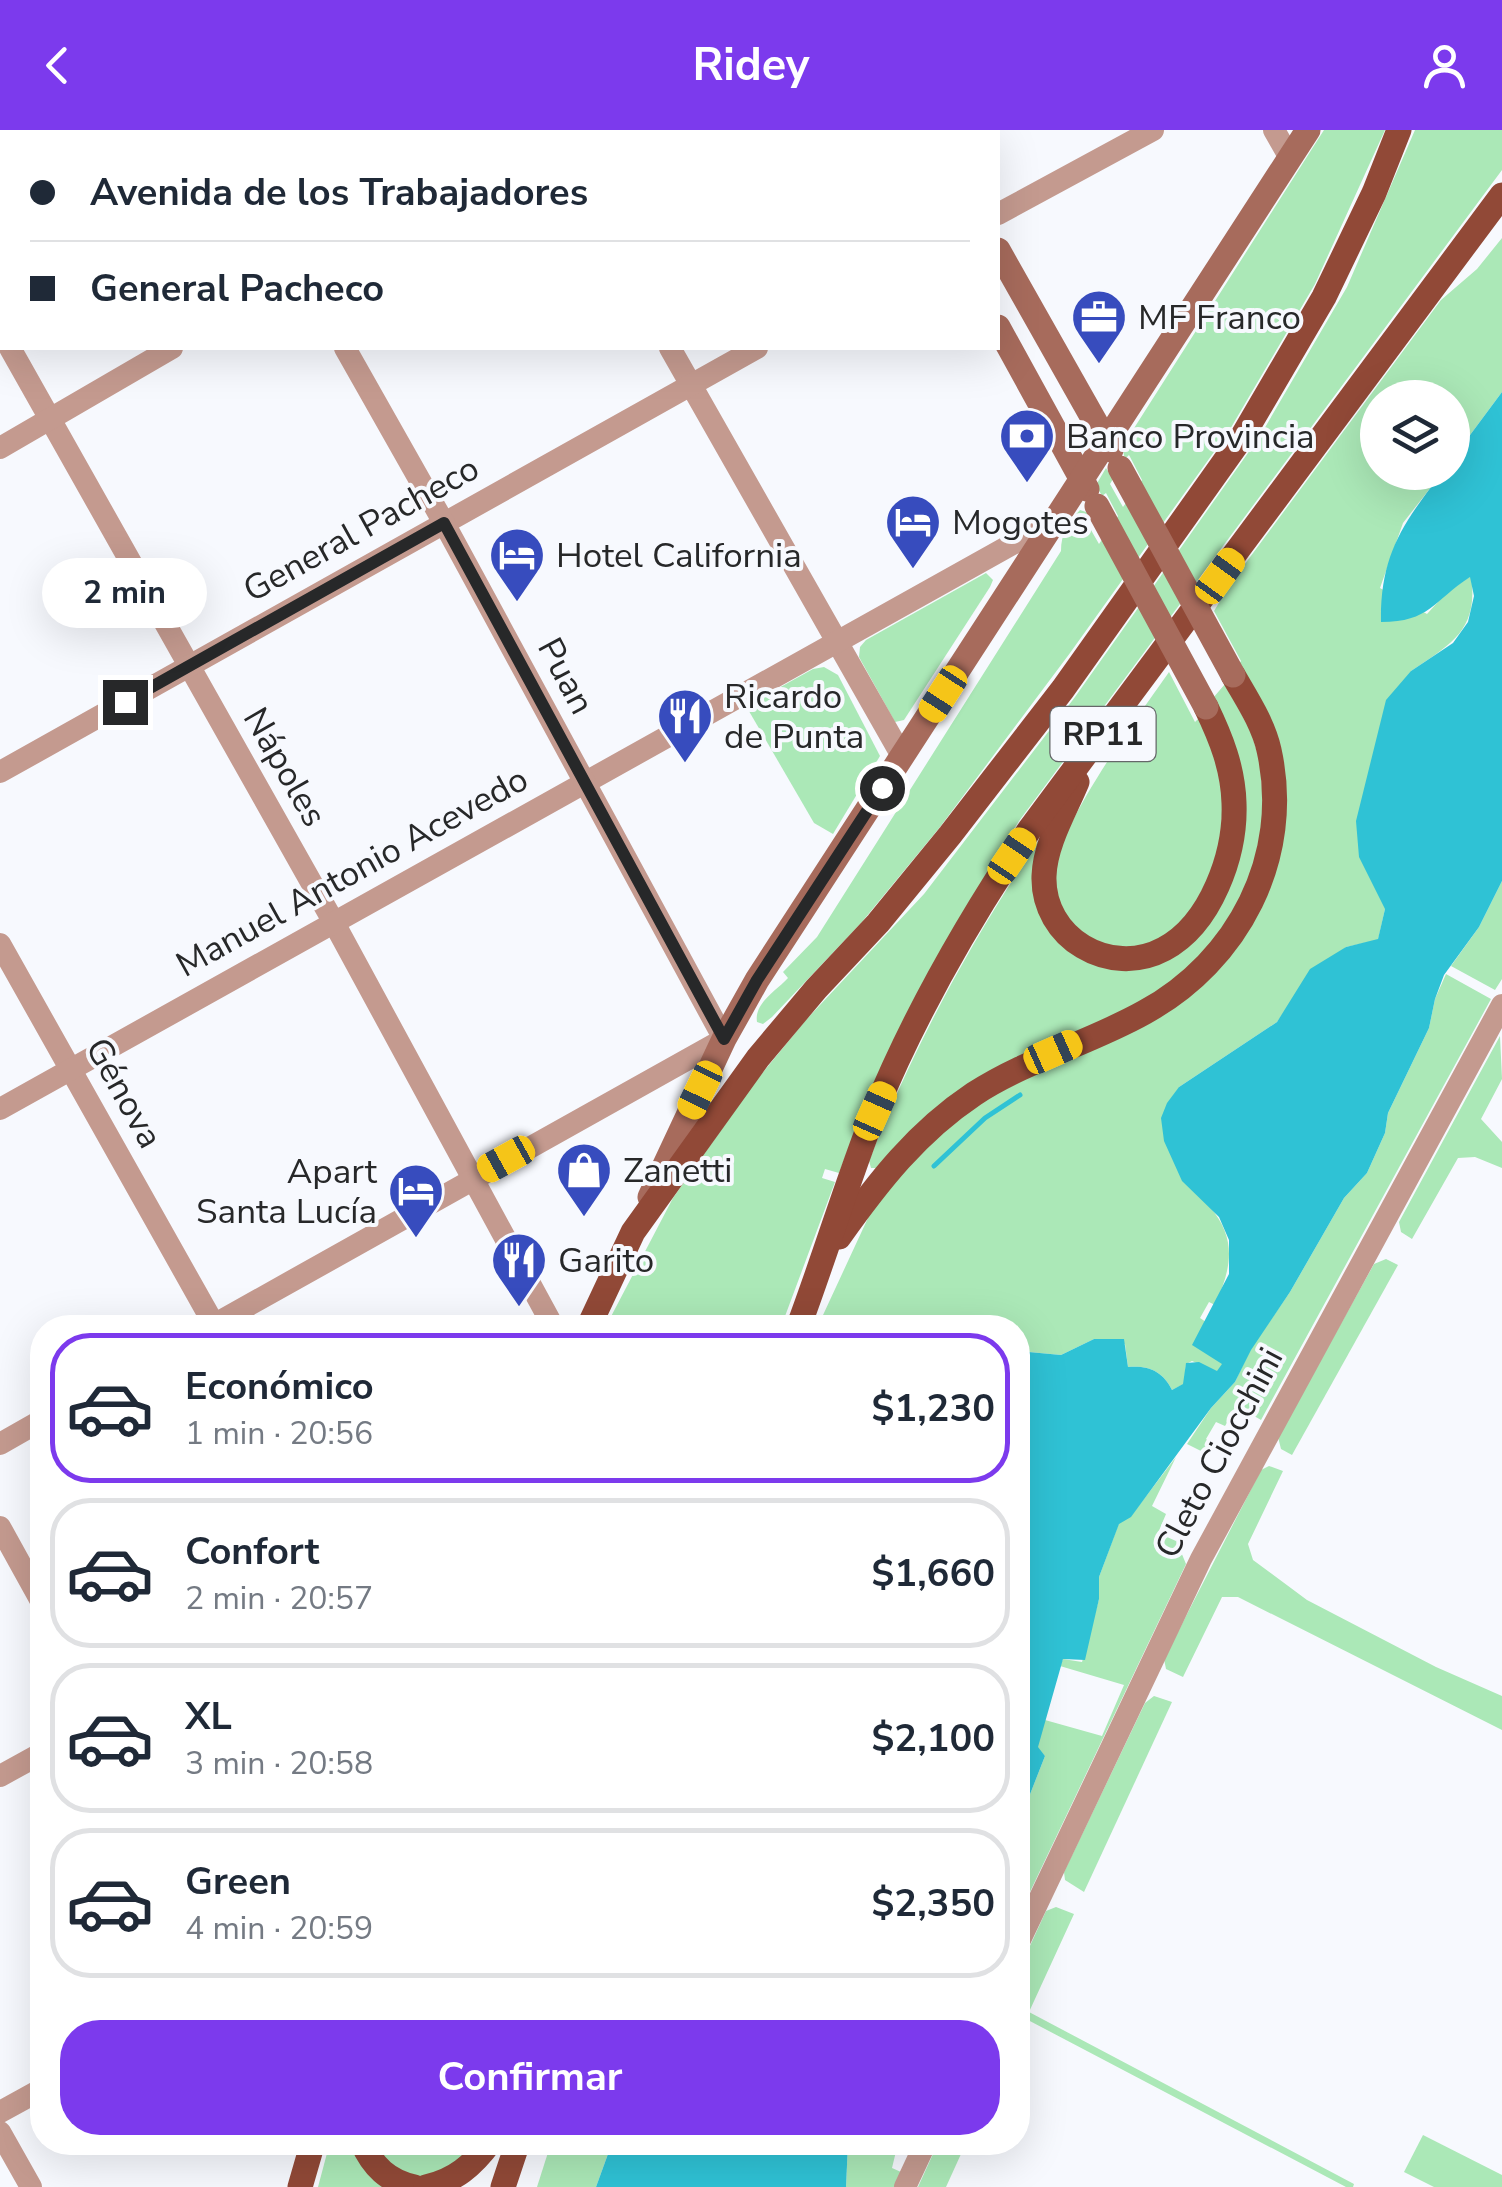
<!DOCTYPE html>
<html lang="es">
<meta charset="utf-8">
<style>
:root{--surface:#fff;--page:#f2f2f3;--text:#1f2937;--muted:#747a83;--line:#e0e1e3;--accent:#7c3aed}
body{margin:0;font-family:"Nunito Sans",sans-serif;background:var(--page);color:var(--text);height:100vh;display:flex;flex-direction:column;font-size:38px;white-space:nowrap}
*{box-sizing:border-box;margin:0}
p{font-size:32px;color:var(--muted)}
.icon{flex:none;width:55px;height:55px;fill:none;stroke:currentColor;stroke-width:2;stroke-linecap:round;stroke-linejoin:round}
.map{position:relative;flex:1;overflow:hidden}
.panel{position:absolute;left:30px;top:1185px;width:1000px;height:840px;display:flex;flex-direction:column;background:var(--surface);border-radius:40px;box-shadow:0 10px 40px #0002}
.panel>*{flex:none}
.hud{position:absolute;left:0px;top:0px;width:1000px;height:220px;box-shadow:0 10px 40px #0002;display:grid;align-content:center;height:220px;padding:0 30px;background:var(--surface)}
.tools{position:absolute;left:1360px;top:250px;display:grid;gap:20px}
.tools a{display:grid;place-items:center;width:110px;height:110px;border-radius:50%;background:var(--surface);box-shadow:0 10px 40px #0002;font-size:50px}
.end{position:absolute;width:45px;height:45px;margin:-22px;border:12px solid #272829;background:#fff;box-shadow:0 0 0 5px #fff}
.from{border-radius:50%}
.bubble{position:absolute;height:70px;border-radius:35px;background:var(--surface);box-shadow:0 10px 40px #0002;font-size:32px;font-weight:700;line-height:70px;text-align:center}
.car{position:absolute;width:30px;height:60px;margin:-30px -15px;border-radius:12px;box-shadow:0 0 8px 2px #0007;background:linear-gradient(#f5c518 24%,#345 0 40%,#f5c518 0 76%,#345 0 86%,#f5c518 0)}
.hud b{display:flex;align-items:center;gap:35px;height:95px;font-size:38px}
.hud b+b{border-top:2px solid var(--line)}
.hud i{width:25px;height:25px;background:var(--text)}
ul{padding:18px 0 0;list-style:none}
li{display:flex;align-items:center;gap:30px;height:150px;margin:0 20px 15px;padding:0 10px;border:5px solid var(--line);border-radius:40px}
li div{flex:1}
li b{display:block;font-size:38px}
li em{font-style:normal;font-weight:700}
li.on{border-color:var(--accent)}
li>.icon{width:90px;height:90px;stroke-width:1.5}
.action{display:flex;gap:20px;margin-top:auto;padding:20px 30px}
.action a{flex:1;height:115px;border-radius:40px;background:var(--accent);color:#fff;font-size:40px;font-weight:700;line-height:115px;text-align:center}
header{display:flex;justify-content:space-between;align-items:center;height:130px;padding:0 30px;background:var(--accent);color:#fff;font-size:45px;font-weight:700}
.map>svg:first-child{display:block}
.green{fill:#abe8b7}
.water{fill:#2fc2d5}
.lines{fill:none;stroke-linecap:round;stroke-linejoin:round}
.stream{stroke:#2fc2d5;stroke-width:5}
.street{stroke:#c49a8f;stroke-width:22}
.secondary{stroke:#a76b5c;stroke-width:25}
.primary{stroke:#914937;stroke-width:25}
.secondary-bridge{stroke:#a76b5c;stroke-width:25}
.route{stroke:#272829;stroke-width:12}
.labels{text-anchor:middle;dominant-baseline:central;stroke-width:8;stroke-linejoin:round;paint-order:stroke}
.shield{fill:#f7f9fe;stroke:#656769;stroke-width:2.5}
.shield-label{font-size:32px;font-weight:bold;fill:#272829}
.poi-label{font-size:35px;fill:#272829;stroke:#f7f9fe;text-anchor:start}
.street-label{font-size:35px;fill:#272829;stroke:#f7f9fe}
</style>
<header><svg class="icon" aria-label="back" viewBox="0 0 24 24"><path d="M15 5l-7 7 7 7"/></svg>Ridey<svg class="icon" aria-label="person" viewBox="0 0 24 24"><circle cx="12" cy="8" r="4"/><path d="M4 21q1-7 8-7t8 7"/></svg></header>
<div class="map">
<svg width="1502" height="2057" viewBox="0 0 1502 2057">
<rect width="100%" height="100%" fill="#f7f9fe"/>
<g class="green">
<path d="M1324,0H1385L1315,154L1229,301L1070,523L940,697L861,793L772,887L763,894L757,892C754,873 775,862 788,848L783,842L817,807L1061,421C1061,404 1068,392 1080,380L1086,382L1089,387L1087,393L1099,414L1118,386L1106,363L1102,366L1096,355L1106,338L1113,349L1110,354L1123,377L1142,350L1129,325L1125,329L1122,317Z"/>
<path d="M1415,0H1502V40L1019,691C949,802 885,920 839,1043L825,1039L822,1048L835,1052L781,1197L605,1198L673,1068L755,952L805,891L924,764L1075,567L1260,306L1347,157Z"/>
<path d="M1502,108V262L1453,328L1452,268H1378V342L1442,343L1403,393L1380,458L1427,484L1447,462L1471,446C1479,500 1451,514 1411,541L1385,779L1378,810L1346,817L1294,868L1277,892L1179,957L1210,1077C1238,1110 1231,1139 1215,1175L1209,1172L1200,1188L1206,1192L1193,1215L1223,1233L1218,1242L1192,1231L1186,1234L1184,1254L1172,1260C1163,1241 1148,1235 1128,1237L1125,1214L1094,1209L1061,1225L1018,1221V1198H817L874,1075L942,1000L986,967L1174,875L1282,705L1238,535L1241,531L1214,481L1233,450L1441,170L1477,139Z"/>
<polygon points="986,443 993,450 990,457 904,590 895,592 859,527 860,517 866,510"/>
<polygon points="824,537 838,545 880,626 833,704 814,693 746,576 813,539"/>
<path d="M1169,542L1195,592L1199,588L1218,634L1223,672L1220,710L1210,745L1188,786L1161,811L1115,821L1073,800C1067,788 1055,772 1053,758C1045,710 1140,584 1169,542Z"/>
<path d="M1225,554L1251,602L1260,632L1264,686L1248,762L1190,843L876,1038H871L869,1031C914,914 975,804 1045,701L1041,785L1152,834L1230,745L1213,568Z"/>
<polygon points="1502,751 1502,849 1495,860 1451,836 1479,797"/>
<polygon points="1446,844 1491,869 1261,1290 1237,1276 1225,1296 1216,1292 1206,1309 1215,1315 1209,1325 1187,1314 1211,1278 1235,1252 1250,1220 1290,1162 1344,1068 1367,1043 1385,1003 1388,983 1429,898 1435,869"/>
<polygon points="1500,906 1502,949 1481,989 1502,1012 1502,1038 1475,1027 1458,1028 1412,1109 1401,1102 1399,1092"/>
<polygon points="1386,1129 1398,1135 1292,1325 1281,1319 1278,1307 1374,1134"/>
<polygon points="1176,1327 1152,1376 1166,1384 1158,1403 1176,1411 1182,1399 1179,1417 1186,1434 1018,1787 1018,1695 1045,1626 1037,1617 1045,1590 1102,1606 1124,1555 1060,1536 1063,1529 1082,1532 1099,1469 1099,1447 1119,1393 1131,1386"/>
<polygon points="1269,1336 1283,1341 1248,1414 1253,1430 1307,1470 1436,1537 1502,1566 1502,1600 1238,1467 1222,1467 1183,1547 1166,1539 1164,1529 1261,1340"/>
<polygon points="1154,1566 1172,1572 1084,1762 1065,1750 1064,1742 1145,1573"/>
<polygon points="1056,1777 1074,1784 1029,1882 1354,2054 1353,2057 1346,2057 1026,1889 1018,1906 1018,1842 1046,1781"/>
<polygon points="1423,2005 1502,2045 1502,2057 1434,2057 1404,2042"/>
<polygon points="330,2012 353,2013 391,2057 318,2057"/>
<polygon points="371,2013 481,2013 434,2048 398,2044"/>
<polygon points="551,2013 612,2013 596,2057 537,2057"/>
<polygon points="848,2013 898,2013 892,2038 901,2042 894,2057 846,2057"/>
<polygon points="938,2013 966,2013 946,2057 918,2057"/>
</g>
<g class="water">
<path d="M1502,262V751L1479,797L1444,845L1435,869L1429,898L1388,983L1385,1003L1367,1043L1344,1068L1290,1162L1251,1220L1235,1252L1211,1278L1131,1387L1119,1394L1099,1447V1469L1085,1530L1063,1529L1038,1617L1045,1626L1018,1695V1221L1061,1225L1094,1209H1124L1128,1237C1148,1235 1163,1241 1172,1260L1183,1254L1186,1233L1199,1232L1217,1241L1222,1234L1192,1215L1229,1144V1110L1219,1087L1182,1051L1164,1011L1161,988L1167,973L1179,957L1277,892L1310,839L1346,817L1378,809L1385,779L1359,727L1356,691L1386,570L1411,541L1453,513L1468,492L1474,466L1470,447C1433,471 1430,492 1381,492C1380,425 1403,393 1442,343L1452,342L1453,328Z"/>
<polygon points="612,2013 848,2013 846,2057 596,2057"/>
</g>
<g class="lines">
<polyline class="stream" points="934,1036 985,988 1020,965"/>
<g class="street">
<polyline points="223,0 224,2"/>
<polyline points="1274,0 1290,28"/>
<polyline points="538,2 542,0"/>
<polyline points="998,84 1153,0"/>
<polyline points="0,199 2,203"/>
<polyline points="10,218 333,791 554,1198"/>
<polyline points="670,218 902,626"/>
<polyline points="0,318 172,218"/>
<polyline points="0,642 757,218"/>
<polyline points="0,814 216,1198"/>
<polyline points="0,979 1052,392"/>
<polyline points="208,1198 724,909 444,393 345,218"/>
<polyline points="0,1314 42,1290"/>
<polyline points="0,1397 42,1473"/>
<polyline points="0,1646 42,1623"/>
<polyline points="1018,1814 1201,1429 1502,875"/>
<polyline points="0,1982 42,1959"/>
<polyline points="0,2002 31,2057"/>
<polyline points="905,2057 926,2012"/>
</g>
<g class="secondary">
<polyline points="888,0 890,2"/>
<polyline points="930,0 931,2"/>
<polyline points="998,120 1111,320"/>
<polyline points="998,197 1087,359"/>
<polyline points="650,1067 724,909 757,850 1308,0"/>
</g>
<g class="primary">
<path d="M1077,652C1065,681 1045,714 1044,746C1042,808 1110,848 1164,819C1211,794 1236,724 1234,673C1233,638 1221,608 1206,577"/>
<path d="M839,1107C878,1052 917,1002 974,964C1028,929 1090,913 1145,882C1238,831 1293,727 1269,620C1263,593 1246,568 1233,545"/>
<polyline points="588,1198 633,1102 758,928 816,859 878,793 950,705 1063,559 1242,307 1324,167 1374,63 1399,0"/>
<path d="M798,1198C825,1126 847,1052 875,981C916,881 970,788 1030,699L1502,65"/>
<path d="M362,2012C373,2037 388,2051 414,2057"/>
<polyline points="300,2057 313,2012"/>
<path d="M426,2057C455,2051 473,2035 490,2012"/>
<polyline points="503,2057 518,2012"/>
</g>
<g class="secondary-bridge">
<polyline points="1120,338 1233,545"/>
<polyline points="1097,376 1206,577"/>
</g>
</g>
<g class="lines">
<polyline class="route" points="125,572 444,393 724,909 757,850 882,658"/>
</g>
<defs>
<g id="office-pin" transform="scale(2.875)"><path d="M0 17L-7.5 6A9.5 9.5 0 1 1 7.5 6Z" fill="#374cbe" stroke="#f7f9fe"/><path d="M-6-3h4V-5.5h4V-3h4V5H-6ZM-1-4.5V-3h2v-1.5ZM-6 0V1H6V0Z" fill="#fff"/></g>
<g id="bank-pin" transform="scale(2.875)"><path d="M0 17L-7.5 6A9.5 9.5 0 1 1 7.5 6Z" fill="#374cbe" stroke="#f7f9fe"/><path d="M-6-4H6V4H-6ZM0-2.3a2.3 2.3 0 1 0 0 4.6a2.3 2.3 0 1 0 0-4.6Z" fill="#fff"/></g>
<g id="hotel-pin" transform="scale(2.875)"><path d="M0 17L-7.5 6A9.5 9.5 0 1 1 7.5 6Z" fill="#374cbe" stroke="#f7f9fe"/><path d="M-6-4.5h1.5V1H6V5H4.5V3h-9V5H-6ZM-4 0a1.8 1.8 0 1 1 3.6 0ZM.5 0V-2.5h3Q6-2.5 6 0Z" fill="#fff"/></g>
<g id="restaurant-pin" transform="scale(2.875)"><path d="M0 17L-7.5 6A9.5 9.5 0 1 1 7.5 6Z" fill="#374cbe" stroke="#f7f9fe"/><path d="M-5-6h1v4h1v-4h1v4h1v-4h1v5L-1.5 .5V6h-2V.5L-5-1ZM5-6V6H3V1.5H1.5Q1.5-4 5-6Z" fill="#fff"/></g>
<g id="shop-pin" transform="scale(2.875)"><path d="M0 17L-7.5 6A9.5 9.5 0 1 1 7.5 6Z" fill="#374cbe" stroke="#f7f9fe"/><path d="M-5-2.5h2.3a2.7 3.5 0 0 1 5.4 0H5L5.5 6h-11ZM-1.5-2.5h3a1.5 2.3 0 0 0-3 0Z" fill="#fff"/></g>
</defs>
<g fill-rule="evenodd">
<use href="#office-pin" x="1099" y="187"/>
<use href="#bank-pin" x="1027" y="306"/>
<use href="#hotel-pin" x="913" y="392"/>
<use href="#hotel-pin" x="517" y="425"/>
<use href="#restaurant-pin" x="685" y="586"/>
<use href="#shop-pin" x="584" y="1040"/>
<use href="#hotel-pin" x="416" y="1061"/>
<use href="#restaurant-pin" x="519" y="1130"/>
</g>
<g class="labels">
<rect class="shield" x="1050.5" y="577" width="105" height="54" rx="8"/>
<g class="shield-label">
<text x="1103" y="604">RP11</text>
</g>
<g class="poi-label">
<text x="1138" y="187">MF Franco</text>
<text x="1066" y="306">Banco Provincia</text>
<text x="952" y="392">Mogotes</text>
<text x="556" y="425">Hotel California</text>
<text x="724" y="566">Ricardo<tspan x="724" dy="40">de Punta</tspan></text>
<text x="623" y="1040">Zanetti</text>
<text x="377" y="1041" text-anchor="end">Apart<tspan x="377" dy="40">Santa Lucía</tspan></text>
<text x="558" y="1130">Garito</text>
</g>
<g class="street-label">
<text transform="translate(361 399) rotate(-29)">General Pacheco</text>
<text transform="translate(566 546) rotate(62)">Puan</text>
<text transform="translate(285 637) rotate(60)">Nápoles</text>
<text transform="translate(352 742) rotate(-29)">Manuel Antonio Acevedo</text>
<text transform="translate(124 963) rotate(61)">Génova</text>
<text transform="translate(1219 1323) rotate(-62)">Cleto Ciocchini</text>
</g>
</g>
</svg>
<div class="tools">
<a><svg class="icon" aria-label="layers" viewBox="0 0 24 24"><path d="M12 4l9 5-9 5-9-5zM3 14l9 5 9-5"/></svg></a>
</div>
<i class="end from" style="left:882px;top:658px"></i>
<i class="end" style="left:125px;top:572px"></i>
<div class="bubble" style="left:42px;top:428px;width:165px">2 min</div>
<i class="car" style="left:1220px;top:446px;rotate:36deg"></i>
<i class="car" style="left:943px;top:564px;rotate:213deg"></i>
<i class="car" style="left:1012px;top:726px;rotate:34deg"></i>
<i class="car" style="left:1053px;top:922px;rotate:66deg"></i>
<i class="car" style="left:700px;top:960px;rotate:206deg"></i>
<i class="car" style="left:875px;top:981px;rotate:24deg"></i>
<i class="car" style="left:506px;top:1029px;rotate:241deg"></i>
<div class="hud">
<b><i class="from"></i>Avenida de los Trabajadores</b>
<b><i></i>General Pacheco</b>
</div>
<section class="panel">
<ul>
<li class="on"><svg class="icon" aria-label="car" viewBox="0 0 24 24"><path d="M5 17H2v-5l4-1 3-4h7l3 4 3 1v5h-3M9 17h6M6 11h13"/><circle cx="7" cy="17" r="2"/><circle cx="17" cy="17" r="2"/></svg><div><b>Económico</b><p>1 min · 20:56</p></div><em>$1,230</em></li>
<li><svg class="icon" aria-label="car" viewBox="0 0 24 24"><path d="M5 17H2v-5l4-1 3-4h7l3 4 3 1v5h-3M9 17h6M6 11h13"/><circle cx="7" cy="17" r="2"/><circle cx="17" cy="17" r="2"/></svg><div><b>Confort</b><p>2 min · 20:57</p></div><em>$1,660</em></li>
<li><svg class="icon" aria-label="car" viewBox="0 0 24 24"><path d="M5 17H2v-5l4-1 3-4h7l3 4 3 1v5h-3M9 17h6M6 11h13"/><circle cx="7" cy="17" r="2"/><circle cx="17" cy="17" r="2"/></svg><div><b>XL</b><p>3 min · 20:58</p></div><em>$2,100</em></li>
<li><svg class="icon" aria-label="car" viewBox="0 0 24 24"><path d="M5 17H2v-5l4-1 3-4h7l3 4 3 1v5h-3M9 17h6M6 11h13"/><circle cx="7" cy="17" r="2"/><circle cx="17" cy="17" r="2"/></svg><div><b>Green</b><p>4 min · 20:59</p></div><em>$2,350</em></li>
</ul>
<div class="action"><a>Confirmar</a></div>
</section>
</div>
